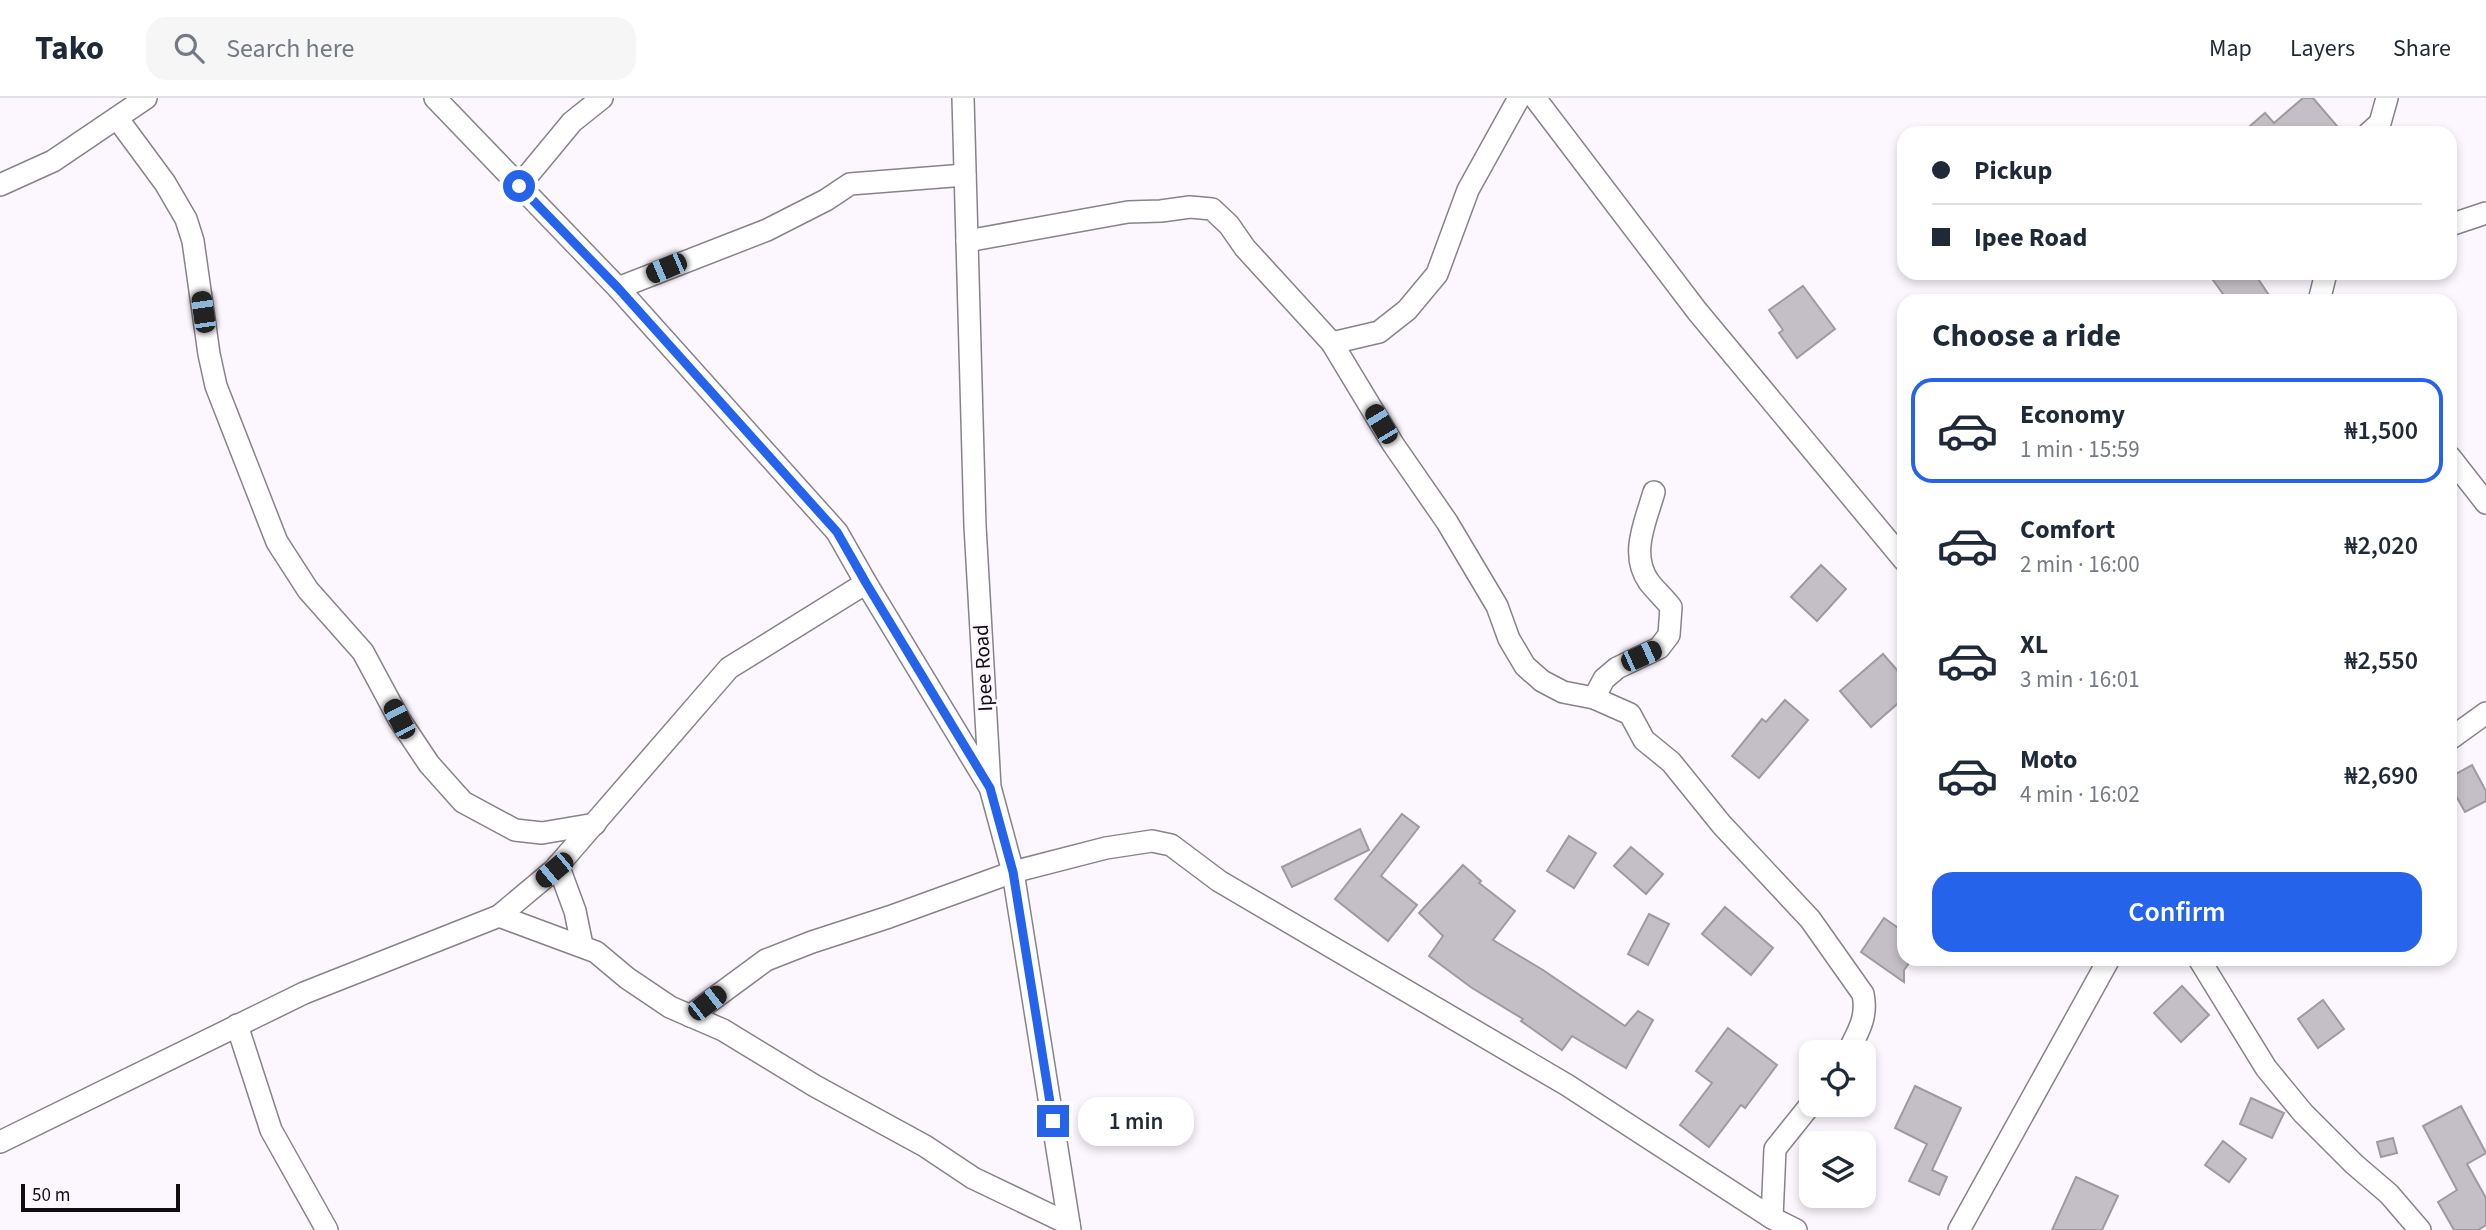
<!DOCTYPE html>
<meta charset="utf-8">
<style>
:root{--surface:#fff;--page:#f6f6f7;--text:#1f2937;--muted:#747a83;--line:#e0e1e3;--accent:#2563eb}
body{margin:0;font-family:"Source Sans 3",sans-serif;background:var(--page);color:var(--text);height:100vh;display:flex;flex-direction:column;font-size:26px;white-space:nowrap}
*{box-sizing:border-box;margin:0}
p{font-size:23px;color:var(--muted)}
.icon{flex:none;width:38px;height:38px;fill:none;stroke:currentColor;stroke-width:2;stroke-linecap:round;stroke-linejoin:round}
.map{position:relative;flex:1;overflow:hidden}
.drawer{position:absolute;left:1897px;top:196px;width:560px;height:672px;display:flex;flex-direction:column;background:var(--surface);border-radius:21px;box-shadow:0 4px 10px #0003}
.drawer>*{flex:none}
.hud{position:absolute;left:1897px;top:28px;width:560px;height:154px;border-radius:21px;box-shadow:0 4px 10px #0003;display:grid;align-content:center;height:154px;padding:0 35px;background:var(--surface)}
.buttons{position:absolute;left:1799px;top:942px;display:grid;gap:14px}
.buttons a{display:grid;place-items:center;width:77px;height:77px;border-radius:14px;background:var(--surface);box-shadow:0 4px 10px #0003;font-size:35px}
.scale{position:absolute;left:21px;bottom:18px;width:159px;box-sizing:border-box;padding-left:7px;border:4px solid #0f0d10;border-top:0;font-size:19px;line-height:24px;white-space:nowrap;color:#0f0d10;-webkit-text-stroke:5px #fcf7fe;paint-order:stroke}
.end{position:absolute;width:32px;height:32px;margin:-16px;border:9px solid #2563eb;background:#fff;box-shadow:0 0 0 4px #fff}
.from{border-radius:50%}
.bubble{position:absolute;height:49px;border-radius:21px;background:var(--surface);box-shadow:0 4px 10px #0003;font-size:23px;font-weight:600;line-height:49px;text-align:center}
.car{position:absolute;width:21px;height:42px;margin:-21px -10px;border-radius:9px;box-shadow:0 0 5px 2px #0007;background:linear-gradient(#222 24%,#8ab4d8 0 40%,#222 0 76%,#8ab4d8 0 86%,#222 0)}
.hud b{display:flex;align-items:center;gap:24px;height:66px;font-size:26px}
.hud b+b{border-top:2px solid var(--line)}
.hud i{width:18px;height:18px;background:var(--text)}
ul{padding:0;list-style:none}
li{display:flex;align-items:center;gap:21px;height:105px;margin:0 14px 10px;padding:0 21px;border:4px solid transparent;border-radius:21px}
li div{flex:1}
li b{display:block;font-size:26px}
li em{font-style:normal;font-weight:600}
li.on{border-color:var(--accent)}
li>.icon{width:63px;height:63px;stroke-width:1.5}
h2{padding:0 35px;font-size:32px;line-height:84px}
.action{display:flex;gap:14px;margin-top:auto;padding:14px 35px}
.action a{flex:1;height:80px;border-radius:21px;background:var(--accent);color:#fff;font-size:28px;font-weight:600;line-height:80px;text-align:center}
header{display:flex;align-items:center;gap:42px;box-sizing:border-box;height:98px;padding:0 35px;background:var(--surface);border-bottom:2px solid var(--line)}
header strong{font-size:33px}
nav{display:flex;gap:38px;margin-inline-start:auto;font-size:24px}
.search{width:490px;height:63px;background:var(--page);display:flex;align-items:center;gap:18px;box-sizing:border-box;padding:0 24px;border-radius:21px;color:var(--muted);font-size:26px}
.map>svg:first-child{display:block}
.building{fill:#c4bec6;stroke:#9f99a1;stroke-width:2}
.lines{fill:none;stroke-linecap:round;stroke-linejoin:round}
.street-casing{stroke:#88828a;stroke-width:24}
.street{stroke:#fff;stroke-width:21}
.route{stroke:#2563eb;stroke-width:9}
.labels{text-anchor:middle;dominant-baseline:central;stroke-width:5;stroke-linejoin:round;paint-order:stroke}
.street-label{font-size:21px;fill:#0f0d10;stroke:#fcf7fe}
</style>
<header>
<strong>Tako</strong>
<div class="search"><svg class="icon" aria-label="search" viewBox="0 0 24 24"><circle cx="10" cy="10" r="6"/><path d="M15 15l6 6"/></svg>Search here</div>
<nav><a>Map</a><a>Layers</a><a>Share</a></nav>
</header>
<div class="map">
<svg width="2486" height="1132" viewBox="0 0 2486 1132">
<rect width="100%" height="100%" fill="#fcf7fe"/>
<g class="building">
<polygon points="2303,0 2313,0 2343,35 2242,35 2265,15 2274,25"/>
<polygon points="2223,175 2254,175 2273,203 2228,203 2213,182"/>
<polygon points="1803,188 1835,231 1797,260 1779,235 1783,232 1769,212"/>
<polygon points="1821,467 1846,491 1817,523 1791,499"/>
<polygon points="1883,556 1904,580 1904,600 1871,629 1840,593"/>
<polygon points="1785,602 1808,622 1759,680 1732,658 1762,621 1766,624"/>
<polygon points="2472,667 2486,693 2486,703 2465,714 2450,687 2450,679"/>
<polygon points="1402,716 1419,729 1381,778 1417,807 1388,843 1335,801"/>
<polygon points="1360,731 1369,752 1292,789 1282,769"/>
<polygon points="1569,738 1596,755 1574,790 1547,773"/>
<polygon points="1631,749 1663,776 1646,796 1614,768"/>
<polygon points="1463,767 1481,783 1479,785 1515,813 1493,842 1543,872 1625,928 1638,913 1653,922 1626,970 1572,938 1562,952 1521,923 1523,921 1472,890 1429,858 1443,838 1419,815"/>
<polygon points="1725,809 1773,850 1751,877 1702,836"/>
<polygon points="1649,816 1669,826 1648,867 1628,856"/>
<polygon points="1884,820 1904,834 1904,861 1912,861 1904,872 1904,884 1861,854"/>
<polygon points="2182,888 2209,917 2181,944 2154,915"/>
<polygon points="2323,902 2344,931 2318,950 2298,921"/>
<polygon points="1728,930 1777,967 1745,1010 1741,1007 1709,1049 1680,1027 1712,985 1696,973"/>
<polygon points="1915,988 1961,1010 1932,1072 1947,1079 1939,1097 1909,1083 1927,1046 1895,1030"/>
<polygon points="2251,1000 2284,1015 2272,1040 2240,1026"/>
<polygon points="2461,1008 2486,1055 2467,1066 2486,1100 2486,1127 2478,1132 2454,1132 2438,1104 2457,1092 2423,1028"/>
<polygon points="2393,1040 2397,1055 2381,1059 2377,1044"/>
<polygon points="2223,1043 2246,1061 2229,1084 2205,1067"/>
<polygon points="2076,1079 2118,1098 2102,1132 2052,1132"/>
</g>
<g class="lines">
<g class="street-casing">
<g id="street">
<polyline points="435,0 618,190 837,434 866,485 989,688"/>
<polyline points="963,0 975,428 990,689 1013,774 1070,1132"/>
<polyline points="1535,0 1697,213 1904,462"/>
<polyline points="117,20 165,85 186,121 193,143 209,256 216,288 277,444 308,492 363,554 399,621 429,666 463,704 515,732 542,735 595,726"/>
<polyline points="2369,35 2380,25 2387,0"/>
<polyline points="0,87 53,63 146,0"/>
<polyline points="519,88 572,24 602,0"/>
<polyline points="2450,127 2486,115"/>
<path d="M967,143L1128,114L1161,113L1190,109L1212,111L1229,127L1245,150L1332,245L1393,346L1447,424L1497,508L1509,541L1525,568L1542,583L1563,594L1594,600L1630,616L1644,642L1671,664L1722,727L1810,821L1863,896C1868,919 1858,934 1848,954"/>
<polyline points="618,190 767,132 826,102 850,86 965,77"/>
<polyline points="2319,203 2326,175"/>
<polyline points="1332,245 1379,234 1407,212 1437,176 1468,92 1519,0"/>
<polyline points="2450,359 2486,405"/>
<path d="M1594,600L1604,581L1617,570L1659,550L1669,537L1671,509C1664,500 1656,493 1649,484C1629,456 1646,423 1654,394"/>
<polyline points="2450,641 2486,615"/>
<polyline points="558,767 575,813 582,847"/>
<polyline points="499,818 596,854 627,880 670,909 723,932 815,988 925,1048 973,1080 1069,1126"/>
<polyline points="2199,861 2266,970 2303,1015 2354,1066 2389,1096 2420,1132"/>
<polyline points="690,918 766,862 812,844 889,819 1013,774 1106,750 1152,743 1171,747 1219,783 1567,987 1772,1120 1796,1132"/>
<polyline points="237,927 271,1032 327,1132"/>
<polyline points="0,1044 304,895 499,818 554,772 729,570 866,485"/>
<polyline points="1772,1120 1775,1051 1811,1006"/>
<polyline points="1959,1132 2109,861"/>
</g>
</g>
<use href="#street" class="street"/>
</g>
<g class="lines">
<polyline class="route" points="519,88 618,190 837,434 866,485 990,690 1013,774 1053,1023"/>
</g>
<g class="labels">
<g class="street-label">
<text transform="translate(983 570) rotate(-93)">Ipee Road</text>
</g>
</g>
</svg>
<div class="buttons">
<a><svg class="icon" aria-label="locate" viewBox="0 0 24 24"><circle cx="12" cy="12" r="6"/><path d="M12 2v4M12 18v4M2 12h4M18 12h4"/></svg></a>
<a><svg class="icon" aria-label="layers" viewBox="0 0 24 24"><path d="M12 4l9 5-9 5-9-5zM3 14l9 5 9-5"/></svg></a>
</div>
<div class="scale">50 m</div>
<i class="end from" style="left:519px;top:88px"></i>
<i class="end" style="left:1053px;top:1023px"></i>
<div class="bubble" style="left:1078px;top:999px;width:116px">1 min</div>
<i class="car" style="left:666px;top:170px;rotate:247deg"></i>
<i class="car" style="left:203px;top:214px;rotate:352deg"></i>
<i class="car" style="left:1381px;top:326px;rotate:329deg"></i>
<i class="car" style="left:1641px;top:558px;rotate:66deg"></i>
<i class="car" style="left:399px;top:621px;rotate:332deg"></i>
<i class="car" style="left:554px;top:772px;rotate:230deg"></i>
<i class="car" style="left:707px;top:905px;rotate:52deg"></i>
<div class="hud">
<b><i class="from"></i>Pickup</b>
<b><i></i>Ipee Road</b>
</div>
<section class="drawer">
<h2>Choose a ride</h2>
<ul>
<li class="on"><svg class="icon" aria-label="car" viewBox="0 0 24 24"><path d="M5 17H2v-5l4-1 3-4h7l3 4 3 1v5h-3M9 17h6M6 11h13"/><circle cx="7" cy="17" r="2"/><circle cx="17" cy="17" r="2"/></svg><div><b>Economy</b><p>1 min · 15:59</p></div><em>₦1,500</em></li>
<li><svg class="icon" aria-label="car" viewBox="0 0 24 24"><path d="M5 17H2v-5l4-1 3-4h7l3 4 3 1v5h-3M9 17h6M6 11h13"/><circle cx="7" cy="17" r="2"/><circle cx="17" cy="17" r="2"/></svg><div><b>Comfort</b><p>2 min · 16:00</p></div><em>₦2,020</em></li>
<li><svg class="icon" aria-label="car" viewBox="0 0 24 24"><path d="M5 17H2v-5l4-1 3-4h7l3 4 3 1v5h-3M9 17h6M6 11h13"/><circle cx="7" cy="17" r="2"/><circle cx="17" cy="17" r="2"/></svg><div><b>XL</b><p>3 min · 16:01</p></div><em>₦2,550</em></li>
<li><svg class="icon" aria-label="car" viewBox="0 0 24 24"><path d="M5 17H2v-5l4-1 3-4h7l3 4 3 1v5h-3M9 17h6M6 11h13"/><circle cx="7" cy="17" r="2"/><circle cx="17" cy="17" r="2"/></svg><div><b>Moto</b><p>4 min · 16:02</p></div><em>₦2,690</em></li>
</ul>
<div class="action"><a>Confirm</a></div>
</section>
</div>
